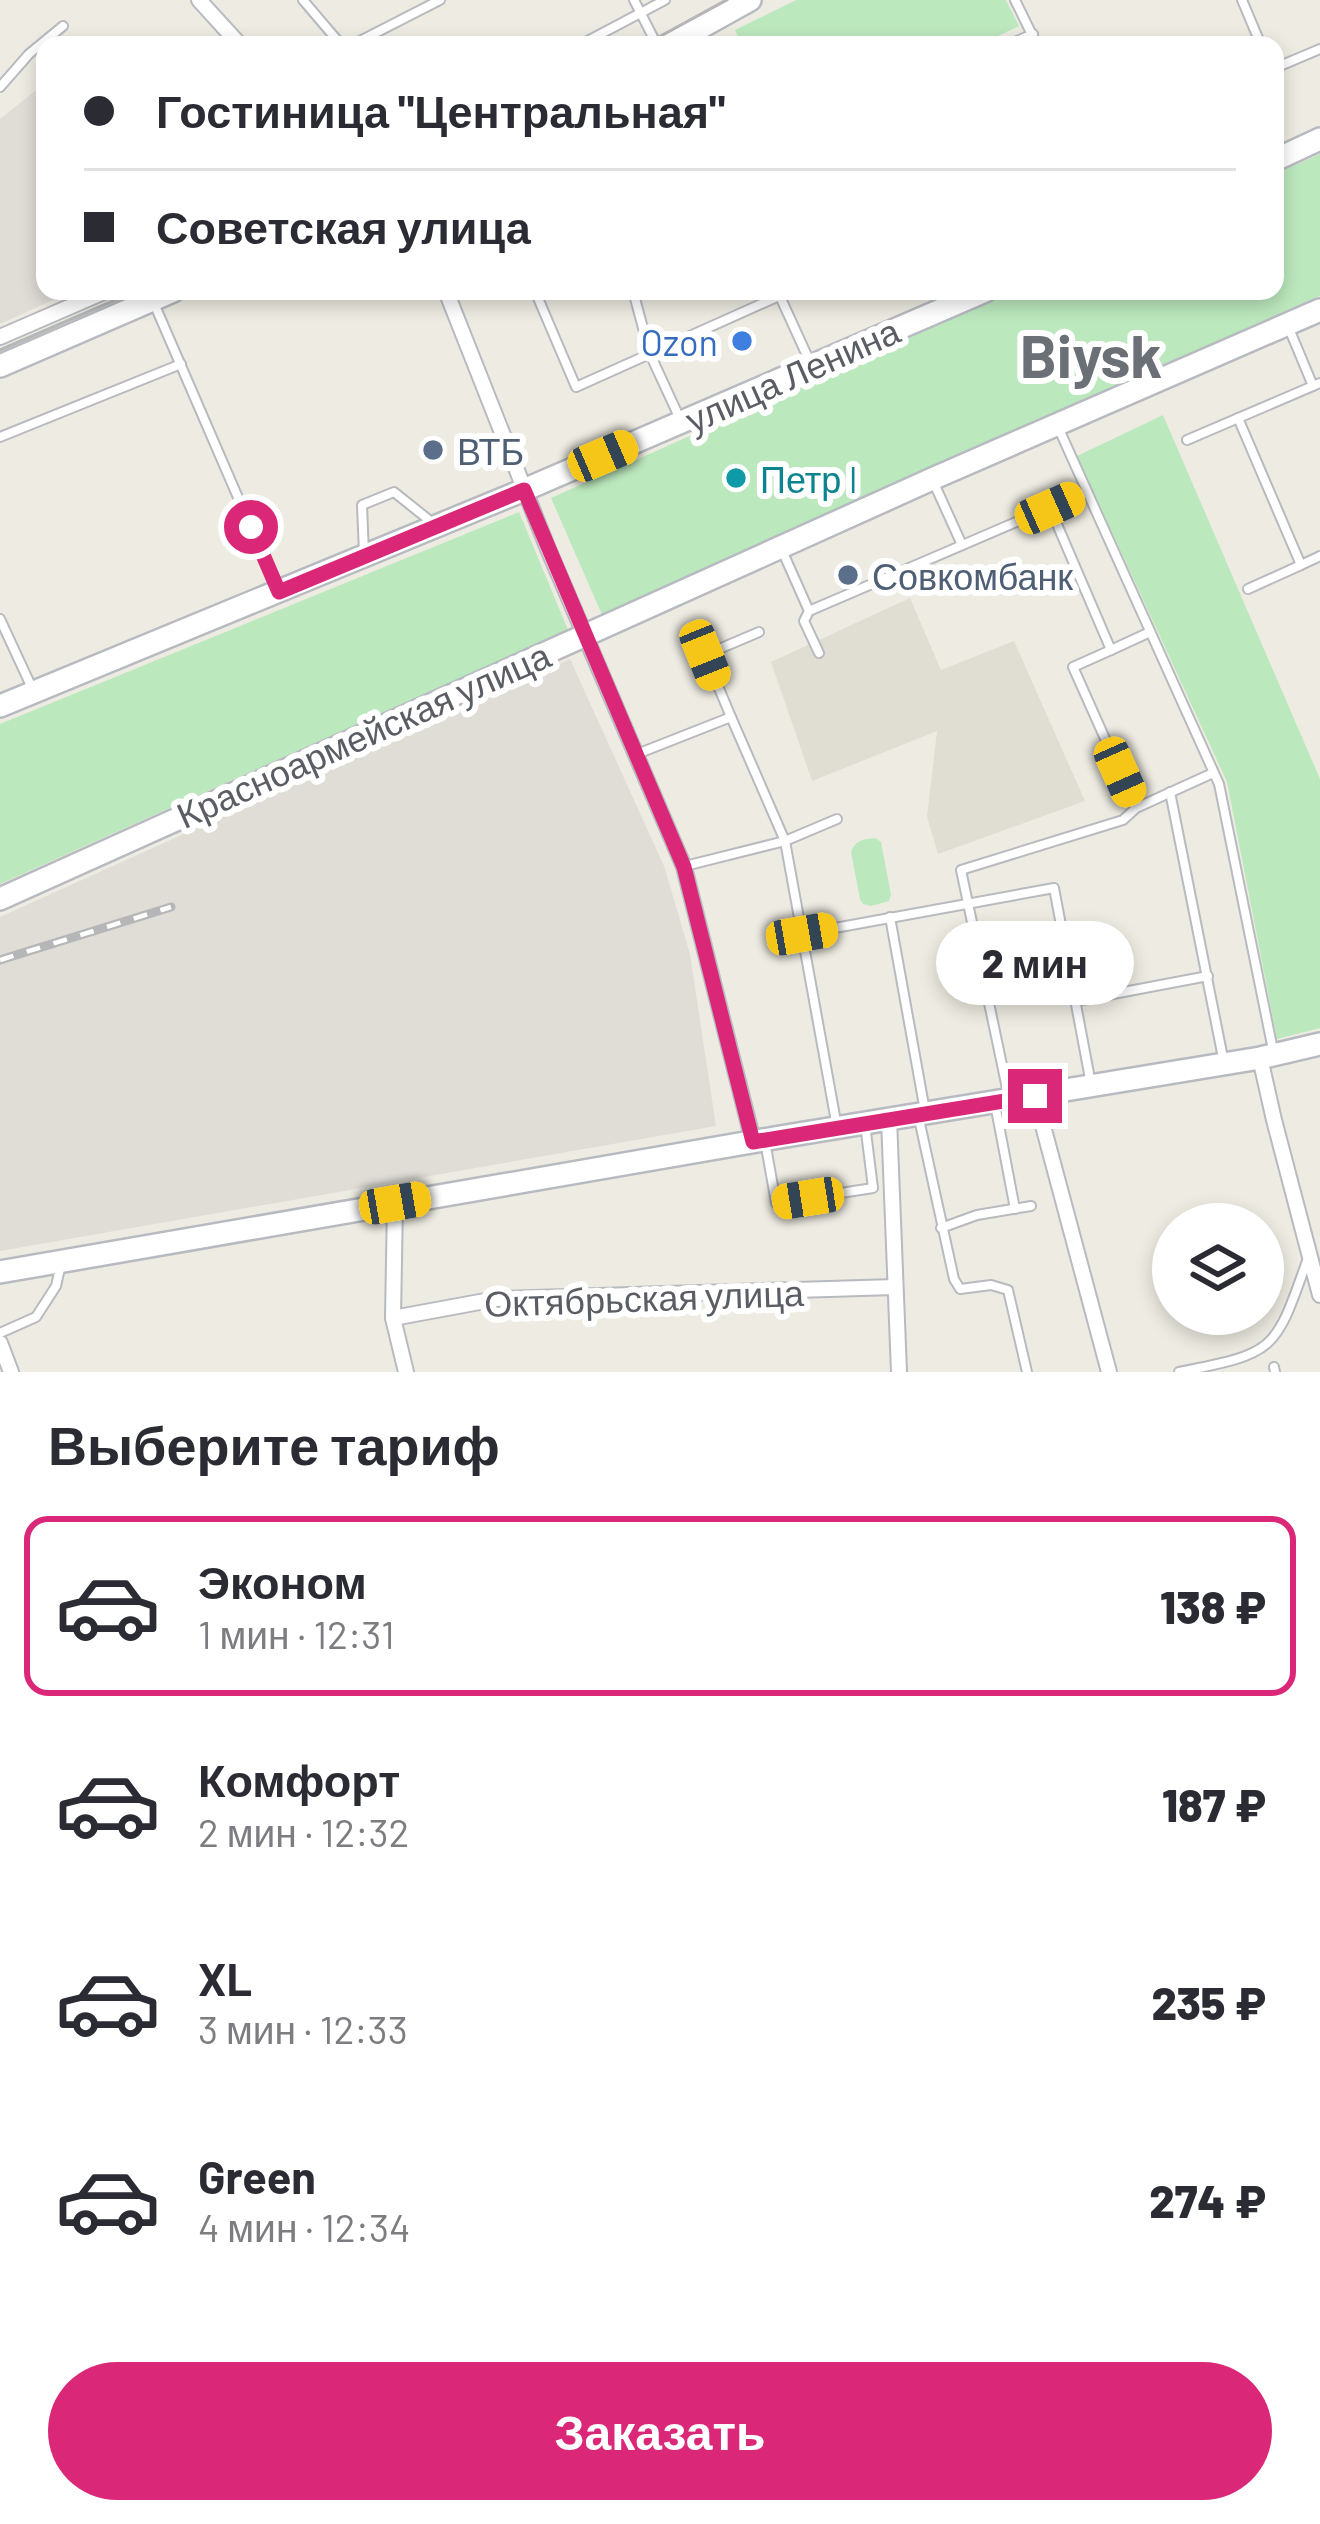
<!DOCTYPE html>
<html lang="ru">
<meta charset="utf-8">
<style>
:root{--surface:#fff;--page:#f2f2f3;--text:#2b2b33;--muted:#7c7c81;--line:#e1e1e2;--accent:#db2777}
body{margin:0;font-family:Barlow,sans-serif;background:var(--page);color:var(--text);height:100vh;display:flex;flex-direction:column;font-size:45px;white-space:nowrap}
*{box-sizing:border-box;margin:0}
p{font-size:39px;color:var(--muted)}
.icon{flex:none;width:66px;height:66px;fill:none;stroke:currentColor;stroke-width:2;stroke-linecap:round;stroke-linejoin:round}
.map{position:relative;height:1372px;overflow:hidden}
.side{display:flex;flex-direction:column;background:var(--surface);flex:1}
.side>*{flex:none}
.guide{position:absolute;left:36px;top:36px;width:1248px;height:264px;border-radius:24px;box-shadow:0 6px 18px #0003;display:grid;align-content:center;height:264px;padding:0 48px;background:var(--surface)}
.controls{position:absolute;left:1152px;top:1203px;display:grid;gap:24px}
.controls a{display:grid;place-items:center;width:132px;height:132px;border-radius:50%;background:var(--surface);box-shadow:0 6px 18px #0003;font-size:60px}
.end{position:absolute;width:54px;height:54px;margin:-27px;border:15px solid #db2777;background:#fff;box-shadow:0 0 0 6px #fff}
.from{border-radius:50%}
.bubble{position:absolute;height:84px;border-radius:42px;background:var(--surface);box-shadow:0 6px 18px #0003;font-size:39px;font-weight:800;line-height:84px;text-align:center}
.car{position:absolute;width:36px;height:72px;margin:-36px -18px;border-radius:15px;box-shadow:0 0 9px 3px #0007;background:linear-gradient(#f5c518 24%,#345 0 40%,#f5c518 0 76%,#345 0 86%,#f5c518 0)}
.guide b{display:flex;align-items:center;gap:42px;height:114px;font-size:45px}
.guide b+b{border-top:3px solid var(--line)}
.guide i{width:30px;height:30px;background:var(--text)}
ul{padding:0;list-style:none}
li{display:flex;align-items:center;gap:36px;height:180px;margin:0 24px 18px;padding:0 24px;border:6px solid transparent;border-radius:24px}
li div{flex:1}
li b{display:block;font-size:45px}
li em{font-style:normal;font-weight:800}
li.selected{border-color:var(--accent)}
li>.icon{width:108px;height:108px;stroke-width:1.5}
h2{padding:0 48px;font-size:54px;line-height:144px}
.action{display:flex;gap:24px;margin-top:auto;padding:24px 48px}
.action a{flex:1;height:138px;border-radius:72px;background:var(--accent);color:#fff;font-size:48px;font-weight:800;line-height:138px;text-align:center}
.map>svg:first-child{display:block}
.industrial{fill:#dfddd6}
.education{fill:#e0ded2}
.green{fill:#bce8bd}
.lines{fill:none;stroke-linecap:round;stroke-linejoin:round}
.lane-casing{stroke:#b7babf;stroke-width:12}
.street-casing{stroke:#b7babf;stroke-width:18}
.secondary-casing{stroke:#b7bbc1;stroke-width:26}
.lane{stroke:#fff;stroke-width:8}
.street{stroke:#fff;stroke-width:14}
.secondary{stroke:#fff;stroke-width:21}
.tram{stroke:#b5b6b7;stroke-width:3}
.rail-casing{stroke:#b5b6b7;stroke-width:9}
.rail{stroke:#fff;stroke-width:4.5;stroke-dasharray:14;stroke-linecap:butt}
.route{stroke:#db2777;stroke-width:15}
.shop-dot{fill:#3f7fe0;stroke:#fff;stroke-width:4.5}
.service-dot{fill:#5c6f8a;stroke:#fff;stroke-width:4.5}
.culture-dot{fill:#0f9aa8;stroke:#fff;stroke-width:4.5}
.labels{text-anchor:middle;dominant-baseline:central;stroke-width:12;stroke-linejoin:round;paint-order:stroke}
.shop-label{font-size:36px;fill:#366cbe;stroke:#fff;text-anchor:end}
.street-label{font-size:36px;fill:#5a5e64;stroke:#fff}
.service-label{font-size:36px;fill:#4e5e75;stroke:#fff;text-anchor:start}
.culture-label{font-size:36px;fill:#0d838f;stroke:#fff;text-anchor:start}
.town-label{font-size:60px;font-weight:bold;fill:#6b7076;stroke:#fff}
</style>
<div class="map">
<svg width="1320" height="1372" viewBox="0 0 1320 1372">
<rect width="100%" height="100%" fill="#eeece2"/>
<g class="industrial">
<polygon points="45,83 45,291 73,291 0,324 0,119"/>
<polygon points="570,659 664,866 690,954 716,1126 0,1251 0,917"/>
</g>
<polygon class="education" points="910,598 941,670 1014,641 1085,801 938,854 927,817 937,731 812,781 771,662"/>
<g class="green">
<polygon points="796,0 1006,0 1019,26 979,45 742,45 735,30"/>
<polygon points="1320,154 1320,296 603,617 551,498 1014,291 1275,291 1275,174"/>
<polygon points="1163,415 1320,779 1320,1028 1277,1039 1227,782 1077,456"/>
<polygon points="519,512 568,630 0,884 0,724"/>
<path d="M875,838L881,842L891,895L889,901L871,906L863,904L860,899L851,852C855,840 864,839 875,838Z"/>
</g>
<g class="lines">
<g class="lane-casing">
<g id="lane">
<polyline points="303,0 337,40 348,45"/>
<polyline points="634,0 657,45"/>
<polyline points="1015,0 1037,45"/>
<polyline points="1242,0 1261,45"/>
<polyline points="352,45 440,0"/>
<polyline points="580,45 665,0"/>
<polyline points="1008,45 1033,34"/>
<polyline points="1275,68 1320,49"/>
<polyline points="0,87 29,54 63,26"/>
<polyline points="535,291 576,387 779,296"/>
<polyline points="633,291 650,354 680,419"/>
<polyline points="778,292 809,360"/>
<polyline points="153,301 278,590"/>
<polyline points="1288,326 1313,386"/>
<polyline points="1238,418 1301,565 1248,589"/>
<polyline points="1058,427 1219,784 1273,1050"/>
<polyline points="0,437 181,364"/>
<polyline points="1187,440 1320,383"/>
<polyline points="933,481 962,545"/>
<polyline points="1050,508 1111,650 1073,667 1136,808"/>
<polyline points="781,548 809,611 1086,492"/>
<polyline points="364,554 362,505 394,492 434,524"/>
<polyline points="1301,565 1320,556"/>
<polyline points="809,611 804,621 819,653"/>
<polyline points="0,619 32,688"/>
<polyline points="1111,650 1150,632"/>
<polyline points="731,717 785,841 837,819"/>
<polyline points="637,754 731,717 705,655 759,632"/>
<polyline points="1170,792 1224,1063"/>
<polyline points="685,866 785,841 837,1127"/>
<polyline points="890,917 925,1111"/>
<polyline points="802,934 1054,888 1091,1084"/>
<polyline points="1076,1001 1208,976"/>
<polyline points="1009,1098 961,870 1123,820 1136,808 1213,773"/>
<polyline points="995,1104 1015,1209"/>
<polyline points="919,1119 954,1279 960,1289 991,1285 1008,1290 1027,1372"/>
<polyline points="765,1141 776,1203 873,1188 865,1124"/>
<polyline points="941,1228 977,1215 1031,1206"/>
<polyline points="0,1333 36,1317 56,1286 61,1264"/>
<polyline points="1274,1367 1275,1372"/>
<path d="M1179,1372C1277,1353 1275,1351 1308,1258"/>
</g>
</g>
<g class="street-casing">
<g id="street">
<polyline points="199,0 240,45"/>
<polyline points="446,291 548,549 684,867 753,1141"/>
<polyline points="0,337 106,291"/>
<polyline points="1260,1058 1274,1120 1320,1295"/>
<polyline points="1035,1096 1109,1372"/>
<polyline points="889,1119 899,1372"/>
<polyline points="395,1203 393,1318 406,1372"/>
<polyline points="393,1318 496,1299 895,1287"/>
<polyline points="0,1343 11,1372"/>
</g>
</g>
<g class="secondary-casing">
<g id="secondary">
<polyline points="669,45 750,0"/>
<polyline points="1275,160 1320,139"/>
<polyline points="0,366 173,291"/>
<polyline points="0,706 524,490 985,291"/>
<polyline points="0,899 932,479 1320,310"/>
<polyline points="0,1272 780,1137 1260,1058 1320,1044"/>
</g>
</g>
<use href="#lane" class="lane"/>
<use href="#street" class="street"/>
<use href="#secondary" class="secondary"/>
<g class="tram">
<polyline points="644,45 727,0"/>
<polyline points="0,350 136,291"/>
</g>
<g class="rail-casing">
<polyline id="rail" points="0,960 171,907"/>
</g>
<use href="#rail" class="rail"/>
</g>
<g class="lines">
<polyline class="route" points="251,527 279,592 524,490 684,867 753,1142 1035,1096"/>
</g>
<circle class="shop-dot" cx="742" cy="341" r="12"/>
<g class="service-dot">
<circle cx="433" cy="450" r="12"/>
<circle cx="848" cy="575" r="12"/>
</g>
<circle class="culture-dot" cx="736" cy="478" r="12"/>
<g class="labels">
<g class="shop-label">
<text x="718" y="341">Ozon</text>
</g>
<g class="street-label">
<text transform="translate(792 374) rotate(-24)">улица Ленина</text>
<text transform="translate(363 734) rotate(-24)">Красноармейская улица</text>
<text transform="translate(644 1297) rotate(-2)">Октябрьская улица</text>
</g>
<g class="service-label">
<text x="457" y="450">ВТБ</text>
<text x="872" y="575">Совкомбанк</text>
</g>
<g class="culture-label">
<text x="760" y="478">Петр I</text>
</g>
<g class="town-label">
<text x="1091" y="354">Biysk</text>
</g>
</g>
</svg>
<div class="controls">
<a><svg class="icon" aria-label="layers" viewBox="0 0 24 24"><path d="M12 4l9 5-9 5-9-5zM3 14l9 5 9-5"/></svg></a>
</div>
<i class="end from" style="left:251px;top:527px"></i>
<i class="end" style="left:1035px;top:1096px"></i>
<div class="bubble" style="left:936px;top:921px;width:198px">2 мин</div>
<i class="car" style="left:603px;top:456px;rotate:67deg"></i>
<i class="car" style="left:1050px;top:508px;rotate:66deg"></i>
<i class="car" style="left:705px;top:655px;rotate:158deg"></i>
<i class="car" style="left:1120px;top:772px;rotate:156deg"></i>
<i class="car" style="left:802px;top:934px;rotate:80deg"></i>
<i class="car" style="left:808px;top:1198px;rotate:261deg"></i>
<i class="car" style="left:395px;top:1203px;rotate:80deg"></i>
<div class="guide">
<b><i class="from"></i>Гостиница &quot;Центральная&quot;</b>
<b><i></i>Советская улица</b>
</div>
</div>
<section class="side">
<h2>Выберите тариф</h2>
<ul>
<li class="selected"><svg class="icon" aria-label="car" viewBox="0 0 24 24"><path d="M5 17H2v-5l4-1 3-4h7l3 4 3 1v5h-3M9 17h6M6 11h13"/><circle cx="7" cy="17" r="2"/><circle cx="17" cy="17" r="2"/></svg><div><b>Эконом</b><p>1 мин · 12:31</p></div><em>138 ₽</em></li>
<li><svg class="icon" aria-label="car" viewBox="0 0 24 24"><path d="M5 17H2v-5l4-1 3-4h7l3 4 3 1v5h-3M9 17h6M6 11h13"/><circle cx="7" cy="17" r="2"/><circle cx="17" cy="17" r="2"/></svg><div><b>Комфорт</b><p>2 мин · 12:32</p></div><em>187 ₽</em></li>
<li><svg class="icon" aria-label="car" viewBox="0 0 24 24"><path d="M5 17H2v-5l4-1 3-4h7l3 4 3 1v5h-3M9 17h6M6 11h13"/><circle cx="7" cy="17" r="2"/><circle cx="17" cy="17" r="2"/></svg><div><b>XL</b><p>3 мин · 12:33</p></div><em>235 ₽</em></li>
<li><svg class="icon" aria-label="car" viewBox="0 0 24 24"><path d="M5 17H2v-5l4-1 3-4h7l3 4 3 1v5h-3M9 17h6M6 11h13"/><circle cx="7" cy="17" r="2"/><circle cx="17" cy="17" r="2"/></svg><div><b>Green</b><p>4 мин · 12:34</p></div><em>274 ₽</em></li>
</ul>
<div class="action"><a>Заказать</a></div>
</section>
